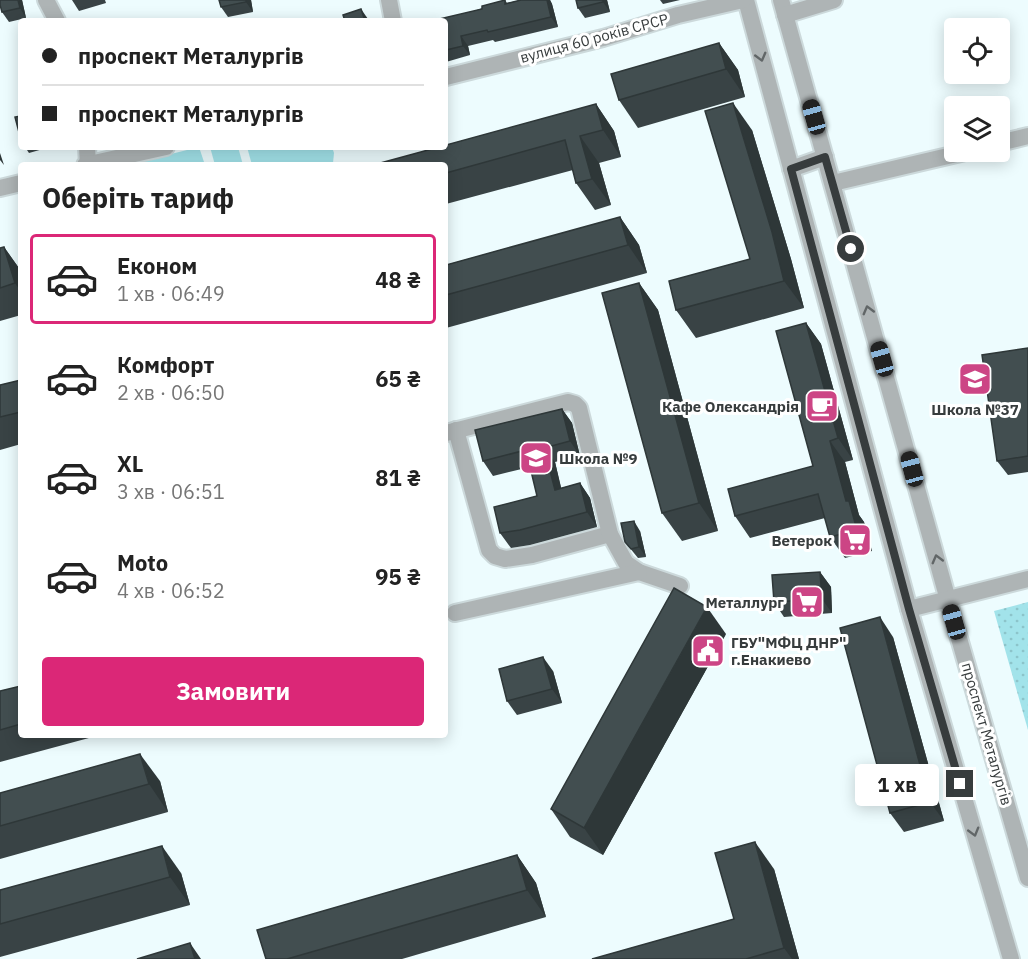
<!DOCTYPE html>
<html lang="uk">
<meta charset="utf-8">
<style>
:root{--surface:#fff;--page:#f6f6f6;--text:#222;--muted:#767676;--line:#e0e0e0;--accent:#db2777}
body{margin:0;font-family:"IBM Plex Sans",sans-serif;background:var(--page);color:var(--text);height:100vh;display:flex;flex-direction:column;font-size:22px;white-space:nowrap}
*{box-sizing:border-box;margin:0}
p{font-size:20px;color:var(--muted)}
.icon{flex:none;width:33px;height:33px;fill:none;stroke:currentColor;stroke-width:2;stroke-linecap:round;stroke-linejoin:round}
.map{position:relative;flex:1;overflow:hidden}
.drawer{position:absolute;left:18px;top:162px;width:430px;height:576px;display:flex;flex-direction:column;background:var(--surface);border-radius:6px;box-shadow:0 3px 15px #0003}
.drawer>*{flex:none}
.hud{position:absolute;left:18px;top:18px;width:430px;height:132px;border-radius:6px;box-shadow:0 3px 15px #0003;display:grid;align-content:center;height:132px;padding:0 24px;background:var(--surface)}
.buttons{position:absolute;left:944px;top:18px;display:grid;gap:12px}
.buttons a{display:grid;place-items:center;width:66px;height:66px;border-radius:6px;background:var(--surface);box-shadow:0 3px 15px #0003;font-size:30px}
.end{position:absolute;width:27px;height:27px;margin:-14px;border:8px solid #373c3d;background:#fff;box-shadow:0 0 0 3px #fff}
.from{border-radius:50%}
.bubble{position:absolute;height:42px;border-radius:6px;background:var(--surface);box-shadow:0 3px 15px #0003;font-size:20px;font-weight:700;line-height:42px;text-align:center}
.car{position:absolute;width:18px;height:36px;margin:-18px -9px;border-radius:8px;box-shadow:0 0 4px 2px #0007;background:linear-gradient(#222 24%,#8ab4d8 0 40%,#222 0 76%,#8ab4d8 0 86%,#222 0)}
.hud b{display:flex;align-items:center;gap:21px;height:57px;font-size:22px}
.hud b+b{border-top:2px solid var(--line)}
.hud i{width:15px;height:15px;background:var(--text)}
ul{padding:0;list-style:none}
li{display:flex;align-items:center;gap:18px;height:90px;margin:0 12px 9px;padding:0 12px;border:3px solid transparent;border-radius:6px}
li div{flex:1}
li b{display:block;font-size:22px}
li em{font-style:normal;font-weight:700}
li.selected{border-color:var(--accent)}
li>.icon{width:54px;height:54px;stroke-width:1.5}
h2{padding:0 24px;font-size:27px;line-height:72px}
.action{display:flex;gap:12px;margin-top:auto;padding:12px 24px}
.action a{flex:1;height:69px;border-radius:6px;background:var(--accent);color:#fff;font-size:24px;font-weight:700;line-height:69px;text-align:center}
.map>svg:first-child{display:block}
.grass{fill:#a2e3ea}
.park{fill:url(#park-dots)}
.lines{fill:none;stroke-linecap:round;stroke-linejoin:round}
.minor-casing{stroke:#ccd9db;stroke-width:20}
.minor{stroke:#aeb4b5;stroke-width:16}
.wall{fill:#394345}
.shaded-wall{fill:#2e3738}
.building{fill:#424e50;stroke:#2e3738;stroke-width:1.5}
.oneway{stroke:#616667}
.route{stroke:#373c3d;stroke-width:8}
.labels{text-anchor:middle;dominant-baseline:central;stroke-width:6;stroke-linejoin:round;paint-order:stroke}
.street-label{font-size:15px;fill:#373c3d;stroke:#fff}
.poi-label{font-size:15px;font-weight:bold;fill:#373c3d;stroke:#fff;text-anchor:end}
</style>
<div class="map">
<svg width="1028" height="959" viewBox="0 0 1028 959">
<defs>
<pattern id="park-dots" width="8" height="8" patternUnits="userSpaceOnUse" patternTransform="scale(1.5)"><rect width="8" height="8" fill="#a2e3ea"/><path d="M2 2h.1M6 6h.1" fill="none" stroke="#8cc4ca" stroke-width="1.8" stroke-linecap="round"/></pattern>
</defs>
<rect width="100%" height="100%" fill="#edfcfe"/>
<g class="grass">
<polygon points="199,147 205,165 130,165 131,164"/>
<polygon points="210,147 238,147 243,165 215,165"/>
<polygon points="247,147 332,147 334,153 333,163 330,165 252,165"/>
</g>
<polygon class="park" points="1028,602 1028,730 994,611"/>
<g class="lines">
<g class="minor-casing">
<g id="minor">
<polyline points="46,0 57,21"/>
<polyline points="389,0 393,21"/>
<polyline points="746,0 909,609 1011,959"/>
<polyline points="781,0 948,600 1028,878"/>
<polyline points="785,15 834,0"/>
<polyline points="446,77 603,38 678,15 743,0"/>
<polyline points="999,143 1028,136"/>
<polyline points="87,147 88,164"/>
<polyline points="85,165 166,147"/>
<polyline points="791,169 825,157"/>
<polyline points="833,183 965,152"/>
<polyline points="0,188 21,183"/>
<polyline points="456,430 489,550 495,556 505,559 532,555 610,534"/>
<polyline points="446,433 568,402 575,404 579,408 610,534 626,563 639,572 680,586"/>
<polyline points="909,609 1028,579"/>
<polyline points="455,613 639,572"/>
</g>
</g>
<use href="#minor" class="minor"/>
</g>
<g class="wall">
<polygon points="22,0 26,18 9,22 2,12"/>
<polygon points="72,0 105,0 106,3 79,11"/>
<polygon points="219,0 251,0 253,12 228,17 221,7"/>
<polygon points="505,0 507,3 521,0 550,0 552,4 558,27 495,42 493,40 468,46 470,55 446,62 446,21"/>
<polygon points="576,0 607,0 610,12 585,18 578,8"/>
<polygon points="660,0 680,0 663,4"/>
<polygon points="719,43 738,70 745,97 638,128 619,100"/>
<polygon points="596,104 614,131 621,157 599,163 611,205 595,210 576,183 573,170 446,204 446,165"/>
<polygon points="752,130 791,259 804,308 696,338 676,310 750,259"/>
<polygon points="25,147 50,147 29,153"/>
<polygon points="620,217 639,245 647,273 446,328 446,265"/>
<polygon points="4,247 21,271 21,315 0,321 0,248"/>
<polygon points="639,283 658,310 718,531 682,541 662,513"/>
<polygon points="806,323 821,344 853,460 845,462 859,515 864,522 872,551 845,558 830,537 825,518 750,538 735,516 813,466"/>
<polygon points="1028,348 1028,472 1008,475 997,461"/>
<polygon points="21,380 21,444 0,450 0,385"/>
<polygon points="562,409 572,423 580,456 555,462 561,488 580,483 590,498 597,527 530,545 511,548 500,533 537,496 530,467 493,476 483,461"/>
<polygon points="640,531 646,557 638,558 625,542"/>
<polygon points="820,572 831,587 832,613 784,617 774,602"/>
<polygon points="726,634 603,855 570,837 551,809"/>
<polygon points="893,637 944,821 904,832 890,813"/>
<polygon points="553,671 562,703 517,715 507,701"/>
<polygon points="21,686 21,735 100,735 0,762 0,691"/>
<polygon points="160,781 168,812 0,859 0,793"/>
<polygon points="517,855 536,883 546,917 402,959 266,959"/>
<polygon points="774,869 799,959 592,959 734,919"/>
<polygon points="181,873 190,905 0,957 0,890"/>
</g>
<g class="shaded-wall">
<polygon points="18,0 22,0 26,18 20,8"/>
<polygon points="246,0 251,0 253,12 246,2"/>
<polygon points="547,0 550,0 552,4 558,27 551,17"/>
<polygon points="603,0 607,0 610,12 603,2"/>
<polygon points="361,9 368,19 368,21 365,21"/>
<polygon points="461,36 468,46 470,55 463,46"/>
<polygon points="719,43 738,70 745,97 726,69"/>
<polygon points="733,103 752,130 791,259 804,308 784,281"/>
<polygon points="596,104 614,131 621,157 603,130"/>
<polygon points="580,136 599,163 611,205 592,179"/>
<polygon points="0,153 4,165 0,160"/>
<polygon points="620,217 639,245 647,273 628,245"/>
<polygon points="4,247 21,271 21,292 15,283"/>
<polygon points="639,283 658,310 718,531 699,503"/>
<polygon points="806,323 821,344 853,460 838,438"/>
<polygon points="562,409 572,423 580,456 570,441"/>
<polygon points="830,441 845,462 859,515 864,522 872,551 857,530 846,501"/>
<polygon points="544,448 555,462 565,504 555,490"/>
<polygon points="580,483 590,498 597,527 587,512"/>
<polygon points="634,521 640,531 646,557 639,547"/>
<polygon points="820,572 831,587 832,613 822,599"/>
<polygon points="707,607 726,634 603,855 584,828"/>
<polygon points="880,617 893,637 944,821 930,802"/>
<polygon points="543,657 553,671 562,703 552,689"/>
<polygon points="140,754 160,781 168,812 149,784"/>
<polygon points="755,842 774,869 799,959 792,959 784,948"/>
<polygon points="162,846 181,873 190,905 170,877"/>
<polygon points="517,855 536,883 546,917 527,890"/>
<polygon points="190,943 201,959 195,959"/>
</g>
<g class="building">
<polygon points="0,0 18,0 20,8 2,12 0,5"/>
<polygon points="219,0 246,0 246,2 221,7"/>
<polygon points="505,0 505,4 521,0 547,0 551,17 488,32 487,30 461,36 463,46 446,50 446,21 431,21 482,9 482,6"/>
<polygon points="576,0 603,0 603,2 578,8"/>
<polygon points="361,9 365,21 345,21 343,15"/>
<polygon points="719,43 726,69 619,100 611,74"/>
<polygon points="733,103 772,232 784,281 676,310 669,281 750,259 705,111"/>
<polygon points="596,104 603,130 580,136 592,179 576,183 565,140 446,173 446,165 373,165 439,147 446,147 446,145"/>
<polygon points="21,116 21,140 15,117"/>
<polygon points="620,217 628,245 446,295 446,265"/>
<polygon points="4,247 15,283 0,288 0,248"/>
<polygon points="639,283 699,503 662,513 602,293"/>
<polygon points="806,323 838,438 830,441 846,501 849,501 857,530 830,537 818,494 735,516 728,489 813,466 776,331"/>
<polygon points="1028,348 1028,456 997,461 982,355"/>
<polygon points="21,380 21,412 0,417 0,385"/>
<polygon points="562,409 570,441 544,448 555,490 580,483 587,512 520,530 500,533 494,507 537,496 526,450 483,461 475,430"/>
<polygon points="634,521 639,547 631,549 625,542 621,523"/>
<polygon points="820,572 822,599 774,602 772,575"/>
<polygon points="674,588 707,607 584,828 551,809"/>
<polygon points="880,617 930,802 890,813 840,628"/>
<polygon points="543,657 552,689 507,701 499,669"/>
<polygon points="21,686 21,724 0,730 0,691"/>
<polygon points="140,754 149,784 0,826 0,793"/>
<polygon points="755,842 784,948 746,959 592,959 734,919 715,853"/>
<polygon points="162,846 170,877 0,924 0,890"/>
<polygon points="517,855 527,890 287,959 266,959 257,930"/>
<polygon points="190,943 195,959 137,959"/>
</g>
<defs><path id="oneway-chevron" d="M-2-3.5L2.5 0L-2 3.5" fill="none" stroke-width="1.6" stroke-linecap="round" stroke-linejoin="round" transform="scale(1.5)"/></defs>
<g class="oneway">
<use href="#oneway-chevron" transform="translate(761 57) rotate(75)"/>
<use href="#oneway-chevron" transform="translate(868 310) rotate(-105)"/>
<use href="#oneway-chevron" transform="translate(937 559) rotate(-105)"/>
<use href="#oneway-chevron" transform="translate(974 832) rotate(74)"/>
</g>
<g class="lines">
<polyline class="route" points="851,249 825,157 791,169 909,609 960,784"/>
</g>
<defs>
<g id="school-square" transform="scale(1.725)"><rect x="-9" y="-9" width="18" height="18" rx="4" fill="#cc4585" stroke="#fff"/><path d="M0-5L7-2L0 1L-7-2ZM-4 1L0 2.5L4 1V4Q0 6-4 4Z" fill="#fff"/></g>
<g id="cafe-square" transform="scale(1.725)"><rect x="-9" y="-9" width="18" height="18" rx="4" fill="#cc4585" stroke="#fff"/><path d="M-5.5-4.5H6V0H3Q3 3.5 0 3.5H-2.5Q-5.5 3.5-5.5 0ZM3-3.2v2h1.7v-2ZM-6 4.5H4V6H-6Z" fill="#fff"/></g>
<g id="supermarket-square" transform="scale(1.725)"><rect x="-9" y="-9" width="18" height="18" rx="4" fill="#cc4585" stroke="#fff"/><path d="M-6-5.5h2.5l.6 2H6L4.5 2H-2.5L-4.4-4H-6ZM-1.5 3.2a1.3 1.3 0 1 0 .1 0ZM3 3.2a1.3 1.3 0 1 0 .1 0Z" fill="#fff"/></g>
<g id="civic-square" transform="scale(1.725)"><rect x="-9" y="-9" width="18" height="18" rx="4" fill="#cc4585" stroke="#fff"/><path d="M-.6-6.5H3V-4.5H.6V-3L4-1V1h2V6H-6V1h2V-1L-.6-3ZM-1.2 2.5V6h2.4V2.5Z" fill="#fff"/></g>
</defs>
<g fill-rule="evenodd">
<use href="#school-square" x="975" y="379"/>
<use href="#cafe-square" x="822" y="406"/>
<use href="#school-square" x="536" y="458"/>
<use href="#supermarket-square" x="855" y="540"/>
<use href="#supermarket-square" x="807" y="602"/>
<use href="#civic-square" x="708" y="651"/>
</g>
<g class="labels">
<g class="street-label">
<text transform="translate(594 38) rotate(-15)">вулиця 60 років СРСР</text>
<text transform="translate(987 734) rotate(74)">проспект Металургів</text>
</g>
<g class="poi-label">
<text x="799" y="406">Кафе Олександрія</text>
<text x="975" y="409" text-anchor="middle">Школа №37</text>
<text x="559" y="458" text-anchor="start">Школа №9</text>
<text x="832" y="540">Ветерок</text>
<text x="784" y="602">Металлург</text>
<text x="731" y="642" text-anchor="start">ГБУ"МФЦ ДНР"<tspan x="731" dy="17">г.Енакиево</tspan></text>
</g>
</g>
</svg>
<div class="buttons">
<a><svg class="icon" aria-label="locate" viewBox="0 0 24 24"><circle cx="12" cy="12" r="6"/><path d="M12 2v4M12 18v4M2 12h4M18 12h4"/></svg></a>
<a><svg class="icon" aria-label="layers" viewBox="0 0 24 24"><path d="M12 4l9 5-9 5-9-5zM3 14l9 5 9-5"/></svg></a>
</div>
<i class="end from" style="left:851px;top:249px"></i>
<i class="end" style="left:960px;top:784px"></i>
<div class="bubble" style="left:855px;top:764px;width:84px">1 хв</div>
<i class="car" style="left:814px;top:117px;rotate:344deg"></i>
<i class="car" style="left:882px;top:359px;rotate:344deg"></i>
<i class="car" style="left:912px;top:469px;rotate:345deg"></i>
<i class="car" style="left:954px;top:622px;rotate:344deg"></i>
<div class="hud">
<b><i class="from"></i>проспект Металургів</b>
<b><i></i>проспект Металургів</b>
</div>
<section class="drawer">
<h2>Оберіть тариф</h2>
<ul>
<li class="selected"><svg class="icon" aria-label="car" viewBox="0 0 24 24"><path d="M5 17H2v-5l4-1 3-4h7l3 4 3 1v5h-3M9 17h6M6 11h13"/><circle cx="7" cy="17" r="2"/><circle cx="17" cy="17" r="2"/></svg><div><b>Економ</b><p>1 хв · 06:49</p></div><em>48 ₴</em></li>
<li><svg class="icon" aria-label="car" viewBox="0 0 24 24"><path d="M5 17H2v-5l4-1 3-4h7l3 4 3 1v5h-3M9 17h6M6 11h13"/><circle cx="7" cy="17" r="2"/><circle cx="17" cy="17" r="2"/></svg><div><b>Комфорт</b><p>2 хв · 06:50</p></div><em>65 ₴</em></li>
<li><svg class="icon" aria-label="car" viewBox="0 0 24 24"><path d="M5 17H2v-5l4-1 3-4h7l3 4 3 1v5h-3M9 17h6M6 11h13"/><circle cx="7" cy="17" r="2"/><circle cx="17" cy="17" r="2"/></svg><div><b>XL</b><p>3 хв · 06:51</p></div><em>81 ₴</em></li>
<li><svg class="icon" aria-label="car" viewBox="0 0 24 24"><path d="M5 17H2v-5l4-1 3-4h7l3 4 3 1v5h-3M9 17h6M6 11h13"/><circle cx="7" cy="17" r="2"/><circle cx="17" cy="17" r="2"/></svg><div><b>Moto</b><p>4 хв · 06:52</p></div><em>95 ₴</em></li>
</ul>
<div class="action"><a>Замовити</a></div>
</section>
</div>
